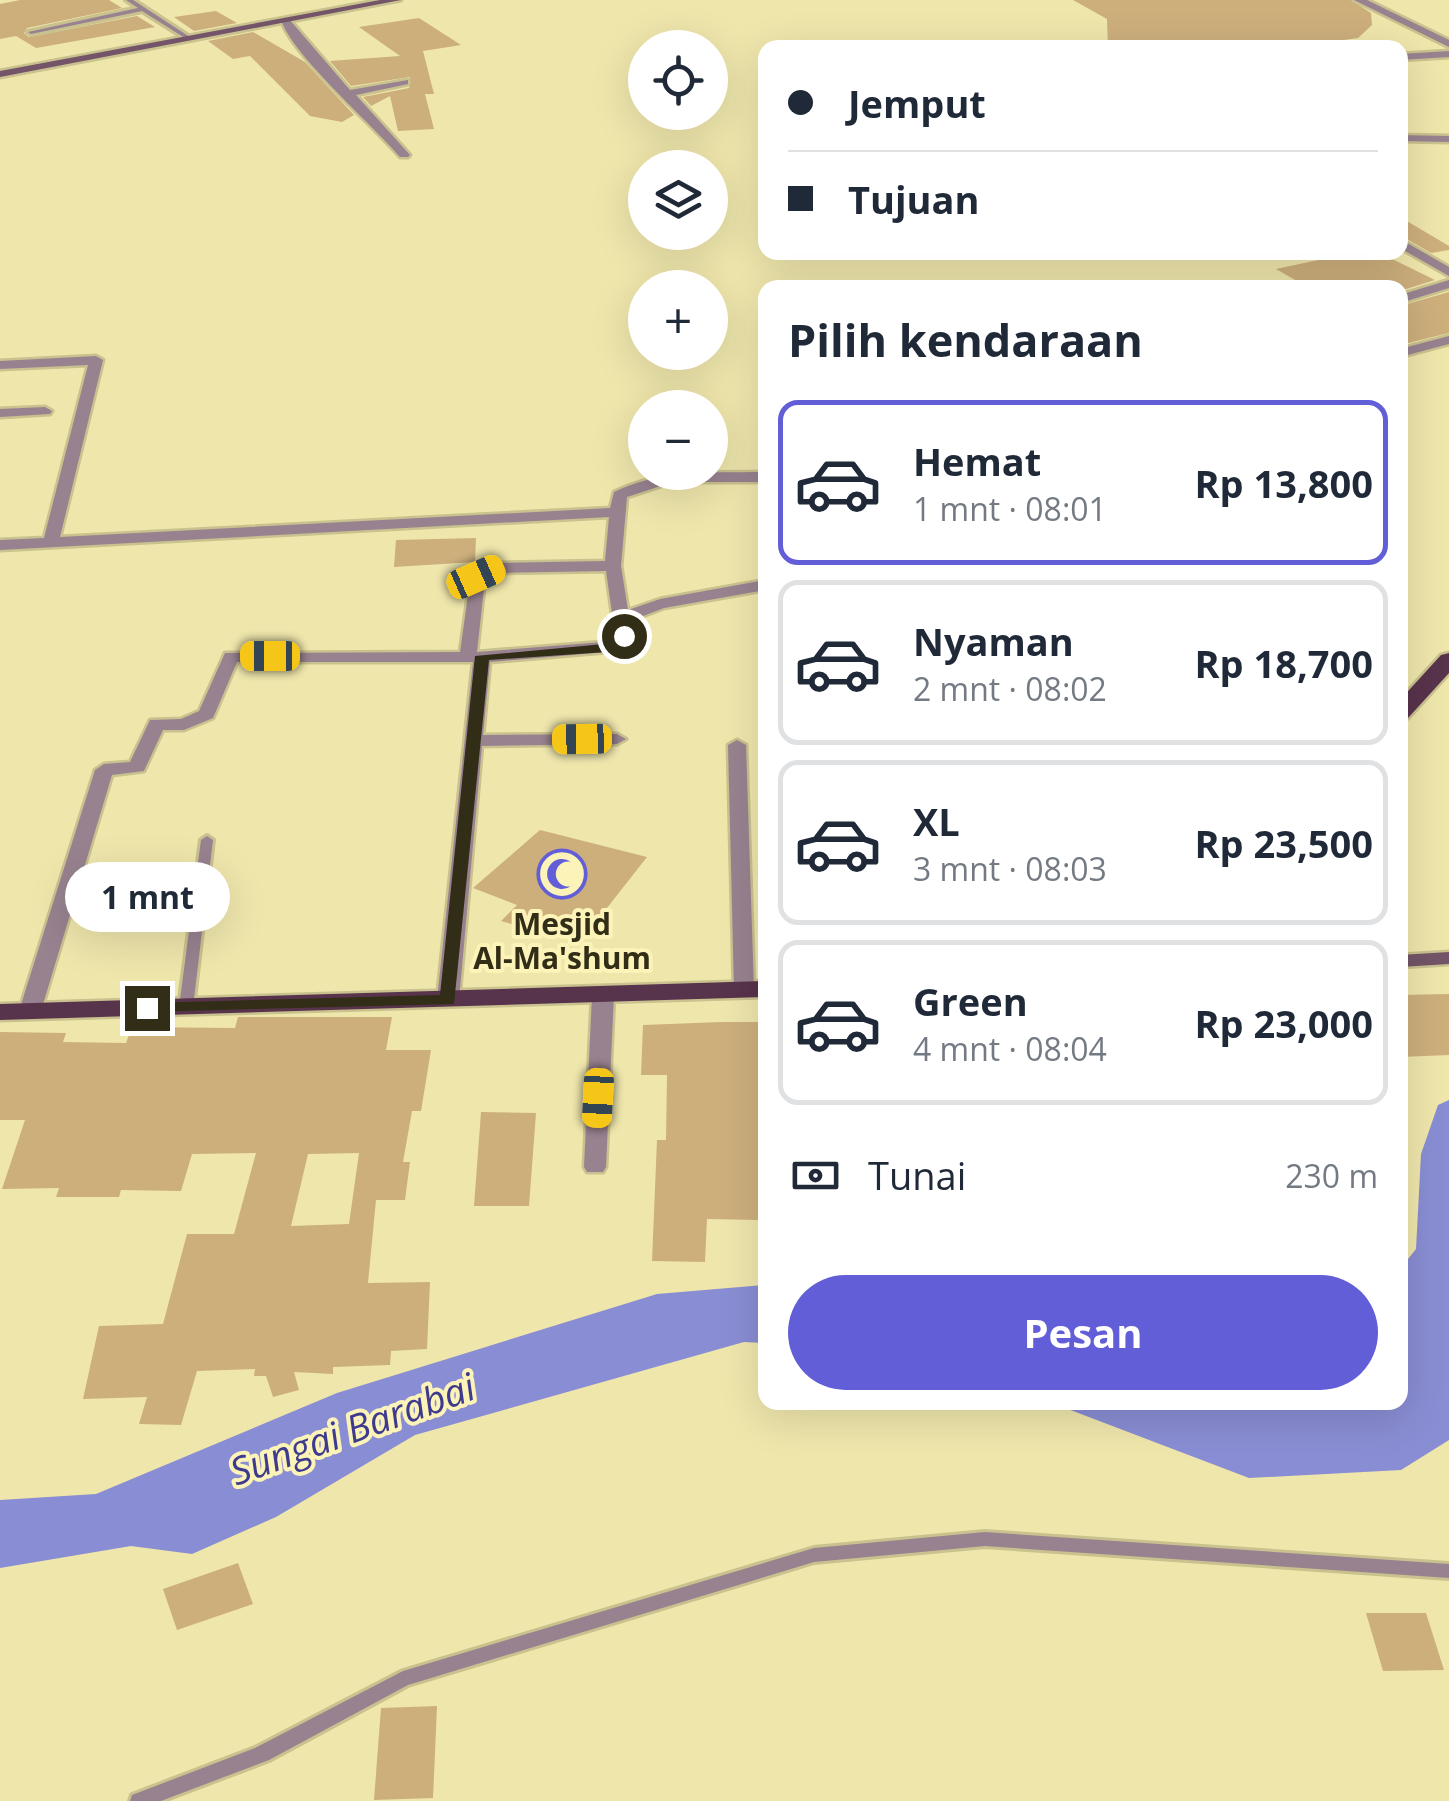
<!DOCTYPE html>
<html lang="id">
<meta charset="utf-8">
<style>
:root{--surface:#fff;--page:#f6f6f7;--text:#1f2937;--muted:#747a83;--line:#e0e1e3;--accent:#625ed7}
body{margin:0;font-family:"Open Sans",sans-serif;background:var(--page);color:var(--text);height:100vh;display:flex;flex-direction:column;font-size:38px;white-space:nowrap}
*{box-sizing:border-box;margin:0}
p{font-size:32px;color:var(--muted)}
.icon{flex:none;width:55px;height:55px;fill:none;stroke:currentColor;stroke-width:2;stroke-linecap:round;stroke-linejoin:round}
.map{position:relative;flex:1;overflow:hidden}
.sheet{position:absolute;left:758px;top:280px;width:650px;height:1130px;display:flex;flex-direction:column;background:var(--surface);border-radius:20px;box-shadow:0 10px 40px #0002}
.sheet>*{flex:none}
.banner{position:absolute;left:758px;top:40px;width:650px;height:220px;border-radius:20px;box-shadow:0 10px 40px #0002;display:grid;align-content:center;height:220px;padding:0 30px;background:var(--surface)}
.tools{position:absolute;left:628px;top:30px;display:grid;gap:20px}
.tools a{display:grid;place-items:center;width:100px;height:100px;border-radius:50%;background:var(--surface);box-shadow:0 10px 40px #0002;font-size:50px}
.end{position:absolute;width:45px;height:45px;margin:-22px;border:12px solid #312d16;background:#fff;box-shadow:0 0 0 5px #fff}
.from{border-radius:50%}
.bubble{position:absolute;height:70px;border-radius:35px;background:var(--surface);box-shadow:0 10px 40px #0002;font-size:32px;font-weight:700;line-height:70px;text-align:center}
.car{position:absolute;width:30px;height:60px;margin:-30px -15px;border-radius:12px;box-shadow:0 0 8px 2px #0007;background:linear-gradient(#f5c518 24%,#345 0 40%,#f5c518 0 76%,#345 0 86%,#f5c518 0)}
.banner b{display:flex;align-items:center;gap:35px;height:95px;font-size:38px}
.banner b+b{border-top:2px solid var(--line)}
.banner i{width:25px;height:25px;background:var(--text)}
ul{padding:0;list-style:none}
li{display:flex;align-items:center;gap:30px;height:165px;margin:0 20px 15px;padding:0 10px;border:5px solid var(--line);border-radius:20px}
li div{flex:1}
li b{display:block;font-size:38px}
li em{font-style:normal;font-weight:700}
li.selected{border-color:var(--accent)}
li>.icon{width:90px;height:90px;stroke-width:1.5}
h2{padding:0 30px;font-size:45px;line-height:120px}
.pay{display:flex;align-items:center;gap:25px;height:110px;padding:0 30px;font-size:38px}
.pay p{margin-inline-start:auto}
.primary-button{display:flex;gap:20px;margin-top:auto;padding:20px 30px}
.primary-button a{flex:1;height:115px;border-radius:60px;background:var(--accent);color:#fff;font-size:40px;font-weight:700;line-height:115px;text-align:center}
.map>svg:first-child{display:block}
.water{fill:#898dd3}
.building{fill:#cdaf7c;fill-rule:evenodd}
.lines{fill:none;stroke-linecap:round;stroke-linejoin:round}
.lane-casing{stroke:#c9c18e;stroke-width:6}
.street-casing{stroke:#c9c18e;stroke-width:5}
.secondary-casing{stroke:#c9c18e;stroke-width:5}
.primary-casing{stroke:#c9c18e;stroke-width:5}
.lane{fill:#988290;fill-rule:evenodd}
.street{fill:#988290;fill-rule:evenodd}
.secondary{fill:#735468;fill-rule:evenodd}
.primary{fill:#58334c;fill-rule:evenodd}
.route{fill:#312d16}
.labels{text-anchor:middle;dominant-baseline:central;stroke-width:8;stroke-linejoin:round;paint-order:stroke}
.poi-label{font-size:30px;font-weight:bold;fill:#312d16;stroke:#fcf3b8}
.near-water-label{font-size:38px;font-style:italic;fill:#3e3b8e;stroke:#fcf3b8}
</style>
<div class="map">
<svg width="1449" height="1801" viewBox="0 0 1449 1801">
<rect width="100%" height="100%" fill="#efe6ac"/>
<g class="water">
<polygon points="1449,1100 1449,1440 1401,1470 1249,1478 1052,1403 1400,1402 1400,1269 1416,1249 1421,1154 1438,1105"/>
<polygon points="765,1285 765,1343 744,1342 415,1435 276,1517 192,1554 131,1546 0,1568 0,1500 96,1494 337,1393 657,1294"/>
</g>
<g class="building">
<polygon points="20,0 109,0 122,8 27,28 24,33 29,37 137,16 155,27 36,48 16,36 0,39 0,4"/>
<polygon points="1073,0 1351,0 1371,13 1372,25 1358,38 1287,48 1108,48 1107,19"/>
<polygon points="216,11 237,23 194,31 174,17"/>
<polygon points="419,18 461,45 423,51 434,94 425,94 434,129 398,131 390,96 371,106 363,97 409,88 410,77 351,86 330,61 400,56 359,27"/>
<polygon points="253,32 305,62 354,115 342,122 310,116 250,56 233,59 208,41"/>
<polygon points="1400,217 1449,246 1449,250 1431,253 1400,235"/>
<polygon points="1356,252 1382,254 1435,280 1400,291 1400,288 1309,288 1276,269"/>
<polygon points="1449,292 1449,333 1400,345 1400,306"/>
<polygon points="476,538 475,562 394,567 396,540"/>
<polygon points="540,830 647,857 592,927 557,918 544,933 501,921 517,905 473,888"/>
<polygon points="1449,994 1449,1055 1400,1057 1400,995"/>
<path d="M238,1017H392L386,1050H431L421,1111H412L403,1162H410L405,1200H376L368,1283L430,1282L427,1349L391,1351L390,1365L333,1367V1374L294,1372L299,1390L273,1397L266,1376H254L255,1369L197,1371L181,1425L139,1424L147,1397L83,1399L99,1326L163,1324L187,1234H234L256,1153L192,1154L181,1191L121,1190L119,1197H56L59,1188L2,1189L25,1120H0V1032L66,1033L63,1042L126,1043L132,1027L235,1028ZM359,1153L349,1224L291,1226L308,1154Z"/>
<polygon points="721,1022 765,1022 765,1184 758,1184 758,1220 707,1219 705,1262 652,1261 657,1140 666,1140 667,1075 641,1075 643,1025"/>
<polygon points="481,1112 536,1113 529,1206 474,1206"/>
<polygon points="238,1563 253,1604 177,1630 163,1589"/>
<polygon points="1366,1613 1426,1613 1444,1670 1383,1671"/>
<polygon points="437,1706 433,1798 374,1800 381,1708"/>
</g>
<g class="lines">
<g class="lane-casing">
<g id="lane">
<polygon points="126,0 133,0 193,39 188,40 142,11 31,34 28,32 138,8"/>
<polygon points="207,836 213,840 193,1007 186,1011 179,1007 201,840"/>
<polygon points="985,1532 1449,1564 1449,1578 985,1546 814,1562 408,1685 269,1760 161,1801 130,1801 132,1795 255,1748 403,1671 814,1548"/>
</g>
</g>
<g class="street-casing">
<g id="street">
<polygon points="1354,0 1367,0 1449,40 1449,47"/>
<path d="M281,19H289L350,90L408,80V84L356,95L410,155L408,157H400C373,125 289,52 281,19Z"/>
<polygon points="1449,51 1449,57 1400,60 1400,54"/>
<polygon points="1400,135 1449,136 1449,142 1400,141"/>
<polygon points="1400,239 1449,267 1449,276 1400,248"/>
<polygon points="1449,280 1449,288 1400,303 1400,295"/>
<polygon points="1449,336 1449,344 1400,357 1400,349"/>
<path d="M96,356L103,360L60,537L610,508L614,492C663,468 712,473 765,472V482H673L627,497L621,566L628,610L660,599L765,580V590L664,608L630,621L633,636L607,652L490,662L483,735L617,734L626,739L617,744L482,746L459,1000L455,1005H441L437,1000L473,662H237L213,718L184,730H163L144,771L112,775L41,1011L30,1018L19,1011L95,770L104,764L130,762L150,720L181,719L199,711L225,653L460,652L471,574L496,563L605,561L609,517L0,550V540L44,538L88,365L0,369V361ZM606,571L615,634L603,642L477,652L485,579L499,573Z"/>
<polygon points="45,407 52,411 50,414 0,417 0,409"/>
<polygon points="737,740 746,745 754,990 744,996 734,990 728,745"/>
<polygon points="603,988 614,995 606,1167 603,1172 587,1172 584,1167 592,995"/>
</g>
</g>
<g class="secondary-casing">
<g id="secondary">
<polygon points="380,0 401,0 0,77 0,71"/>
<polygon points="1449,952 1449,964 1400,967 1400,955"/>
</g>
</g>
<g class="primary-casing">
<g id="primary">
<polygon points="1449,653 1449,673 1408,718 1400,720 1400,700 1441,655"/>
<polygon points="765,981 765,997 0,1020 0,1004"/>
</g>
</g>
<use href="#lane" class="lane"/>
<use href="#street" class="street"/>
<use href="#secondary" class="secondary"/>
<use href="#primary" class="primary"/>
</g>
<polygon class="route" points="619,633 631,636 607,652 489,660 454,1004 141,1012 138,1008 147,1003 440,995 475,656 604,644"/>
<defs>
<g id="mosque-ring" transform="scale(2.5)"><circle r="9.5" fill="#fcf3b8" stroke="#625ed7" stroke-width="1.5"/><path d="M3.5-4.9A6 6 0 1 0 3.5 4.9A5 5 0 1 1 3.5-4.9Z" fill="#625ed7"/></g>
</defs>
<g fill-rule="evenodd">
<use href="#mosque-ring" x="562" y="874"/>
</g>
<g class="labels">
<g class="poi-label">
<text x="562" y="923">Mesjid<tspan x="562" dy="34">Al-Ma'shum</tspan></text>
</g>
<g class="near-water-label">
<text transform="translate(352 1428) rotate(-20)">Sungai Barabai</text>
</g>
</g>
</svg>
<div class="tools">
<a><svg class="icon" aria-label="locate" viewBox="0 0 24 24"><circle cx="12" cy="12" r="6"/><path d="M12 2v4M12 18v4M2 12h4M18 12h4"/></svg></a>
<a><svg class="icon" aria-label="layers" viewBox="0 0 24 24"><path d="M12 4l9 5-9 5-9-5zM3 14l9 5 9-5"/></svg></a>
<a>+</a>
<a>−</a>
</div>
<i class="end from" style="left:624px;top:636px"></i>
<i class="end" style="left:147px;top:1008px"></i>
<div class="bubble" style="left:65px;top:862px;width:165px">1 mnt</div>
<i class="car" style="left:476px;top:577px;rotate:66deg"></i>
<i class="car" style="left:270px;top:656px;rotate:270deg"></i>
<i class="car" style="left:582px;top:739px;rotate:269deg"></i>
<i class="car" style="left:598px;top:1098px;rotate:183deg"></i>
<div class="banner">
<b><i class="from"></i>Jemput</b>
<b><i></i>Tujuan</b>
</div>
<section class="sheet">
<h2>Pilih kendaraan</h2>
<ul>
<li class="selected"><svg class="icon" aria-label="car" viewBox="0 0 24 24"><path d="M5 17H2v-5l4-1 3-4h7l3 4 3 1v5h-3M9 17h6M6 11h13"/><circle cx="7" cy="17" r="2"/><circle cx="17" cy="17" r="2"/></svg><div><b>Hemat</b><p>1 mnt · 08:01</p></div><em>Rp 13,800</em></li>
<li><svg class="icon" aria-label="car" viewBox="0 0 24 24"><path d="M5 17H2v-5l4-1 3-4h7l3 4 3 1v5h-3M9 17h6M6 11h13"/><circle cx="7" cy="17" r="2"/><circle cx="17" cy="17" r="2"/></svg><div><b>Nyaman</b><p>2 mnt · 08:02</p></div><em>Rp 18,700</em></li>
<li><svg class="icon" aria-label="car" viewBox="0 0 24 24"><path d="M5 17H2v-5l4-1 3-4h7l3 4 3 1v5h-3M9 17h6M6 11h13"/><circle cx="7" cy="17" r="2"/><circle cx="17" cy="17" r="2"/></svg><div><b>XL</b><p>3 mnt · 08:03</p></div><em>Rp 23,500</em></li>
<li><svg class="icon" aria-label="car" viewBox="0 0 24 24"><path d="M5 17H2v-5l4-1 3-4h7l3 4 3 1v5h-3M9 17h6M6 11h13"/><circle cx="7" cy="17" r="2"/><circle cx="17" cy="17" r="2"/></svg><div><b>Green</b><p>4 mnt · 08:04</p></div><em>Rp 23,000</em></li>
</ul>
<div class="pay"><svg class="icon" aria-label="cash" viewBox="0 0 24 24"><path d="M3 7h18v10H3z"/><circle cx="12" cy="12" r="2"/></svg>Tunai<p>230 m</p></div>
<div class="primary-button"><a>Pesan</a></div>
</section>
</div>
